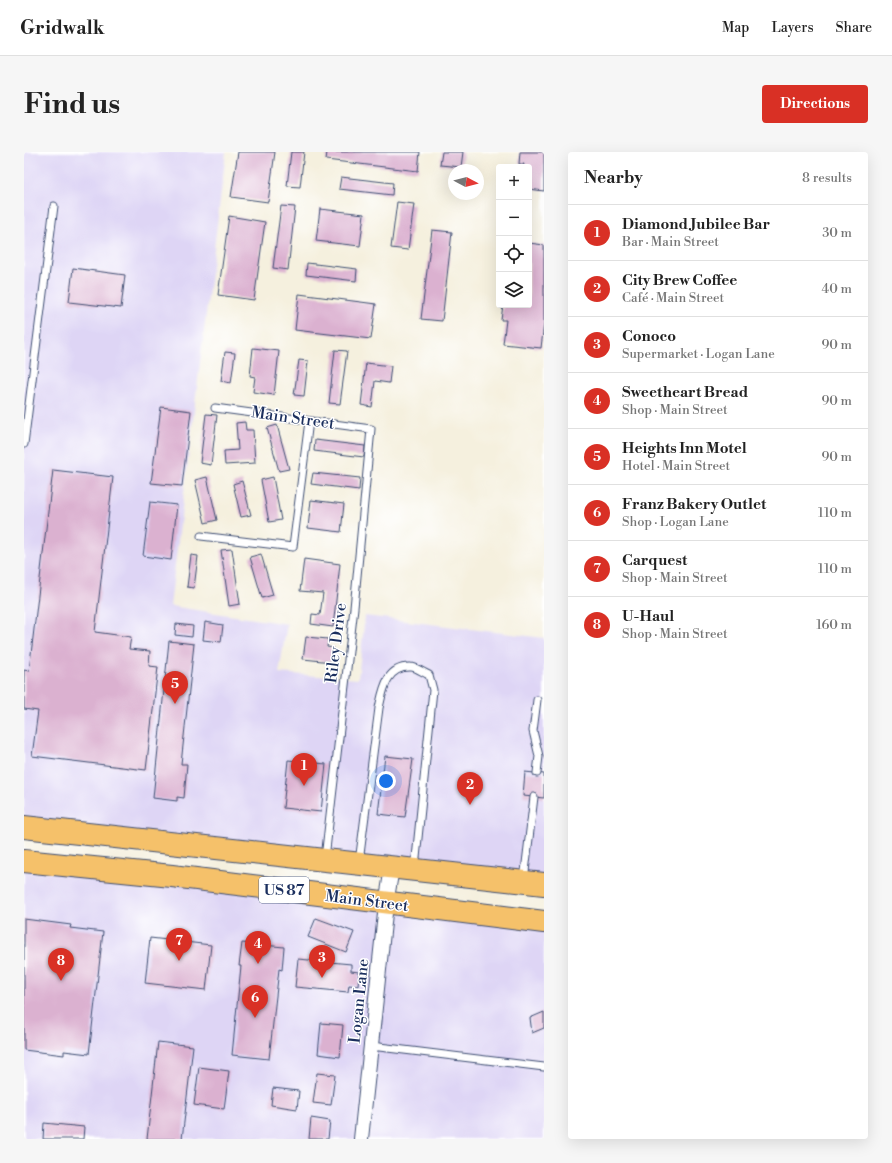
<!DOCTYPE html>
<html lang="en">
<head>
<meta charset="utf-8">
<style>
	:root { --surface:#fff; --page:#f6f6f6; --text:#222; --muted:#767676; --line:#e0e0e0; --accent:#d93025 }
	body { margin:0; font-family:"Libre Bodoni",serif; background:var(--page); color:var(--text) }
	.controls { position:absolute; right:12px; top:12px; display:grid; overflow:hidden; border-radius:4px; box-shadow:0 4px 16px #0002 }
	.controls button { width:36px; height:36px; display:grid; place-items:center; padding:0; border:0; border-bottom:1px solid var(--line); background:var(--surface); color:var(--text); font:20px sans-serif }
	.compass { position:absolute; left:424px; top:12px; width:36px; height:36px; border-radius:50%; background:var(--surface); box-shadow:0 4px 16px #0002; rotate:97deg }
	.you { position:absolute; left:362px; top:629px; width:14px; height:14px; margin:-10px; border:3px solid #fff; border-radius:50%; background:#1a73e8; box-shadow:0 0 0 6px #1a73e833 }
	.badge { display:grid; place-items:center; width:26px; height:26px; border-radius:50%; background:var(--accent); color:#fff; font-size:13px; font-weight:700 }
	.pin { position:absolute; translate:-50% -33px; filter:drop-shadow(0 1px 2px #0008) }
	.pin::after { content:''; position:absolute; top:21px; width:14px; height:12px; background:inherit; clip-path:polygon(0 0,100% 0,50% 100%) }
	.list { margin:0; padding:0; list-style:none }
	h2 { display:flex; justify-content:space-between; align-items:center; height:52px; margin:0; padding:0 16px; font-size:17px }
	h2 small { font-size:13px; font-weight:400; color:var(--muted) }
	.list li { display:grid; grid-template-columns:26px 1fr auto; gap:12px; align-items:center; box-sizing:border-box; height:56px; padding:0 16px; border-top:1px solid var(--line) }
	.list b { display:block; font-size:15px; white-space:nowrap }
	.list p { margin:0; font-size:13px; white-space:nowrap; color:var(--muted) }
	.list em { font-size:13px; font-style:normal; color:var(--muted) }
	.icon { flex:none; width:22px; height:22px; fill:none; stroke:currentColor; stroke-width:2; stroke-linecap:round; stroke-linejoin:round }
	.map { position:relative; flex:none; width:520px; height:987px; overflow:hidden; border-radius:4px }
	header { display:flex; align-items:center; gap:24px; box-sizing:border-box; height:56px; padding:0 20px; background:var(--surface); border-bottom:1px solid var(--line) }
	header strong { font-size:19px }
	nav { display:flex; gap:22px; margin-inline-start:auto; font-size:14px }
	.intro { display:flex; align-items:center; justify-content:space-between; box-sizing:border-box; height:96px; padding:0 24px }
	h1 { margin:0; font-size:28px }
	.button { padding:10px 18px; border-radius:4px; background:var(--accent); color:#fff; font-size:14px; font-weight:700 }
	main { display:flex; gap:24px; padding:0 24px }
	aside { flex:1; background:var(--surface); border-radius:4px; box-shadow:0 4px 16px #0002 }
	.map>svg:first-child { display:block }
	.built { fill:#ded5f5 }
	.building { fill:#dbb1d0 }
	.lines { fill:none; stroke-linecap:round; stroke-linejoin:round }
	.lane-casing { stroke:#3c4c71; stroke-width:9 }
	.street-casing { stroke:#3c4c71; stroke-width:16 }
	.primary-casing { stroke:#3c4c71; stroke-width:24 }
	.lane { stroke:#fff; stroke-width:7 }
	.street { stroke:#fff; stroke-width:14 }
	.primary { stroke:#f5c16b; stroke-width:22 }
	.labels { text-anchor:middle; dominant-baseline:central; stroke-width:3; stroke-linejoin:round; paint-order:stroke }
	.shield { fill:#fff; stroke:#5f6d8e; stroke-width:1 }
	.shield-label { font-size:15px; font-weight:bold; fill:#1b2f5e }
	.street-label { font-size:16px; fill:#1b2f5e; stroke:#fff }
</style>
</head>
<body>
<header>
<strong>Gridwalk</strong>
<nav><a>Map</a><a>Layers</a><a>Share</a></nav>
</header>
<div class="intro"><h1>Find us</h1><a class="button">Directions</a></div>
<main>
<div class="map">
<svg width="520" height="987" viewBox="0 0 520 987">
	<rect width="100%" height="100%" fill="#fff"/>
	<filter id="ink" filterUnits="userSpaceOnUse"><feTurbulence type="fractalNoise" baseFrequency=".025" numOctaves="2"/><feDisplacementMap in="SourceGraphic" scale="8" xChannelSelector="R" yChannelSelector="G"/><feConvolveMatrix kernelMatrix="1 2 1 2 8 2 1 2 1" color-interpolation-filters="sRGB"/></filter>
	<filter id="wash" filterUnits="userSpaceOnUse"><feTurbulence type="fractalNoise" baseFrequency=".012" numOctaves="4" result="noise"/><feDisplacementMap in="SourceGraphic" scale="16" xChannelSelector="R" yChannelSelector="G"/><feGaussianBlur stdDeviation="0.9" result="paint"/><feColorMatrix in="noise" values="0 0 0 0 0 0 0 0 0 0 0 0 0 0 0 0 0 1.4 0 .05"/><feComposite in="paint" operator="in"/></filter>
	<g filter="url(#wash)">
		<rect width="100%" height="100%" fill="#f5f0de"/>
		<g class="built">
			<polygon points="0,0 202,0 146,454 263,472 255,521 334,527 341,464 520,486 520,731 0,675"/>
			<polygon points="0,709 520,770 520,987 0,987"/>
		</g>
		<g id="blocks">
			<g class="building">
				<polygon points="214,0 251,0 244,50 207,45"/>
				<polygon points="267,0 280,0 276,35 263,34"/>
				<polygon points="303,0 396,0 394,19 302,8"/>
				<polygon points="418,0 439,0 437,15 416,13"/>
				<polygon points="496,0 520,0 520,39 505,37 505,15 499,15 500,12 495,12"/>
				<polygon points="317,25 369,31 368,43 315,37"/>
				<polygon points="373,50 390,52 384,98 367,96"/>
				<polygon points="257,54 271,55 264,118 249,116"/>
				<polygon points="296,57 340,62 336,94 292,89"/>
				<polygon points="205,64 241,70 230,148 194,143"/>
				<polygon points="408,78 428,80 418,169 397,167"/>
				<polygon points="505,91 520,93 520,171 517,196 479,192 482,168 477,168 479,153 505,153"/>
				<polygon points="283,111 333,117 332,129 282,123"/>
				<polygon points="49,116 101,123 97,156 45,150"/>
				<polygon points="275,142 352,152 347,187 271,178"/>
				<polygon points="229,196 255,199 250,243 229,240 231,225 226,224"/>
				<polygon points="311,198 323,199 316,252 305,251"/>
				<polygon points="201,200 211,201 207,231 197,229"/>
				<polygon points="275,208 284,209 280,244 270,243"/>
				<polygon points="342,211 367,214 365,231 351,229 348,255 337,253"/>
				<polygon points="137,255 167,259 158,334 127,331"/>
				<polygon points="182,262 193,263 187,313 176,311"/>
				<polygon points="221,270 222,278 229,278 231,311 201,313 200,299 214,298 212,271"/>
				<polygon points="253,273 265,317 255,319 243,276"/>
				<polygon points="291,288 341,294 340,305 290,299"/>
				<polygon points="29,318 89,325 71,480 107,485 105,497 126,499 125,514 134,515 122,618 8,604 14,559 0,557 0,518 5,519"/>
				<polygon points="289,321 336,326 335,338 287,332"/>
				<polygon points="183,325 193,368 181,371 171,328"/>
				<polygon points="249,325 257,368 245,370 237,328"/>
				<polygon points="218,329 227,363 217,365 209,332"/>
				<polygon points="287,348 320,352 317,380 284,376"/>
				<polygon points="126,350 153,353 147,408 119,404"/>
				<polygon points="208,397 216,452 205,454 197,398"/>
				<polygon points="237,402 249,443 238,446 226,405"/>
				<polygon points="167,403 174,404 170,436 163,435"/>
				<polygon points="280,407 316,412 309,475 287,472 288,462 296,463 299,441 276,439"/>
				<polygon points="181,470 199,473 197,490 179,488"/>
				<polygon points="152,472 169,474 168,485 151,483"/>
				<polygon points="282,485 304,487 303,495 310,496 308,510 279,507"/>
				<polygon points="145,489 170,492 157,612 163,612 160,646 153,645 153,649 129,646"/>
				<polygon points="361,604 389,607 381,665 354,662"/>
				<polygon points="264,608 302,612 297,660 259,656"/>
				<polygon points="501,620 520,622 520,646 499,644"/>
				<polygon points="292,766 330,780 322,800 284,785"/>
				<polygon points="0,767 47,773 46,776 79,780 65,902 40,899 40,903 0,898"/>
				<polygon points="126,786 187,793 182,838 121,831"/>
				<polygon points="218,791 260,795 258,818 255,817 245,907 208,903 217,814 215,814"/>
				<polygon points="274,807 327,812 327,819 335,820 334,834 325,833 324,840 271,835"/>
				<polygon points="520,860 520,876 508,881 506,866"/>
				<polygon points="297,871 319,873 316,905 294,902"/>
				<polygon points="134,890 169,894 158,987 123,987"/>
				<polygon points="175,915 205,919 200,957 170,953"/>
				<polygon points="293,921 311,923 307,953 289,951"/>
				<polygon points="249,936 275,939 273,957 247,953"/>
				<polygon points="287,966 306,969 304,987 285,987"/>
				<polygon points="20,971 60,975 59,987 19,987"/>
			</g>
		</g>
	</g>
	<g filter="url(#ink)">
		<use href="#blocks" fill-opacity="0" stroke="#3c4c71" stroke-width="1"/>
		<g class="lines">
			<g class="lane-casing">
				<g id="lane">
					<polyline points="191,256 347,277 330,456 301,706"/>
					<polyline points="0,292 30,54"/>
					<polyline points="177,384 269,395 285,269"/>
					<polyline points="513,621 515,604 509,579 513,548"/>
					<path d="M335,710l20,-154c4,-18 7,-42 32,-41 5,0 13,6 18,8l4,15 -18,178"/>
					<polyline points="500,728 510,645"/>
					<polyline points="347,894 520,915"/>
				</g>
			</g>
			<g class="street-casing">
				<polyline id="street" points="337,987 362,752 368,716"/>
			</g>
			<g class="primary-casing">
				<g id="primary">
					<polyline points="0,675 520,732"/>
					<polyline points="0,709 148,724 520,770"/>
				</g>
			</g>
			<use href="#lane" class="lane"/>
			<use href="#street" class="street"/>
			<use href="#primary" class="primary"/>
		</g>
	</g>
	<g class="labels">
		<rect class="shield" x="235" y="725" width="50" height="26" rx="3"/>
		<g class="shield-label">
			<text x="260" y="738">US 87</text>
		</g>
		<g class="street-label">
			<text transform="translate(269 266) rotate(8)">Main Street</text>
			<text transform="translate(312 491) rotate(-83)">Riley Drive</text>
			<text transform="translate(343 749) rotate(7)">Main Street</text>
			<text transform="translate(335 849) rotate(-84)">Logan Lane</text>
		</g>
	</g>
</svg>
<div class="controls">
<button>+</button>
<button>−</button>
<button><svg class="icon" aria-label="locate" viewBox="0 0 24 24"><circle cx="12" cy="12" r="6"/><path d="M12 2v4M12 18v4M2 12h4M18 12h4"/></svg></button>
<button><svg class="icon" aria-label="layers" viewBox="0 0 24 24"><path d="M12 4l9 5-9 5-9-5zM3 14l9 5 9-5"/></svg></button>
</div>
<svg class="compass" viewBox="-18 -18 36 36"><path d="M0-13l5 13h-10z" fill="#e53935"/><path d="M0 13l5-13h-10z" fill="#767676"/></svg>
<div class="you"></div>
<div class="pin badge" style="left:280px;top:634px">1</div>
<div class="pin badge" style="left:446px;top:653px">2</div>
<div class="pin badge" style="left:298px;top:826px">3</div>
<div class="pin badge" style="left:234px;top:812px">4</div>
<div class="pin badge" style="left:151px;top:552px">5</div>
<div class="pin badge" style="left:231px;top:866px">6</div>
<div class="pin badge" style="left:155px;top:809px">7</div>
<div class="pin badge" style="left:37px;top:829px">8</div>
</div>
<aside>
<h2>Nearby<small>8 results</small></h2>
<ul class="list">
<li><span class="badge">1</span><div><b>Diamond Jubilee Bar</b><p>Bar · Main Street</p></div><em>30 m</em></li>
<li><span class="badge">2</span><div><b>City Brew Coffee</b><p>Café · Main Street</p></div><em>40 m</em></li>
<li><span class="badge">3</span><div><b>Conoco</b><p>Supermarket · Logan Lane</p></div><em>90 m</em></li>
<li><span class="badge">4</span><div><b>Sweetheart Bread</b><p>Shop · Main Street</p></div><em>90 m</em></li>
<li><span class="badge">5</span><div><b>Heights Inn Motel</b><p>Hotel · Main Street</p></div><em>90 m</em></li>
<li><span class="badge">6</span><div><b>Franz Bakery Outlet</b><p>Shop · Logan Lane</p></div><em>110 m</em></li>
<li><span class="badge">7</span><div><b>Carquest</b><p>Shop · Main Street</p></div><em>110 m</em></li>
<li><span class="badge">8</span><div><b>U-Haul</b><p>Shop · Main Street</p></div><em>160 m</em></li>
</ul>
</aside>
</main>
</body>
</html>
